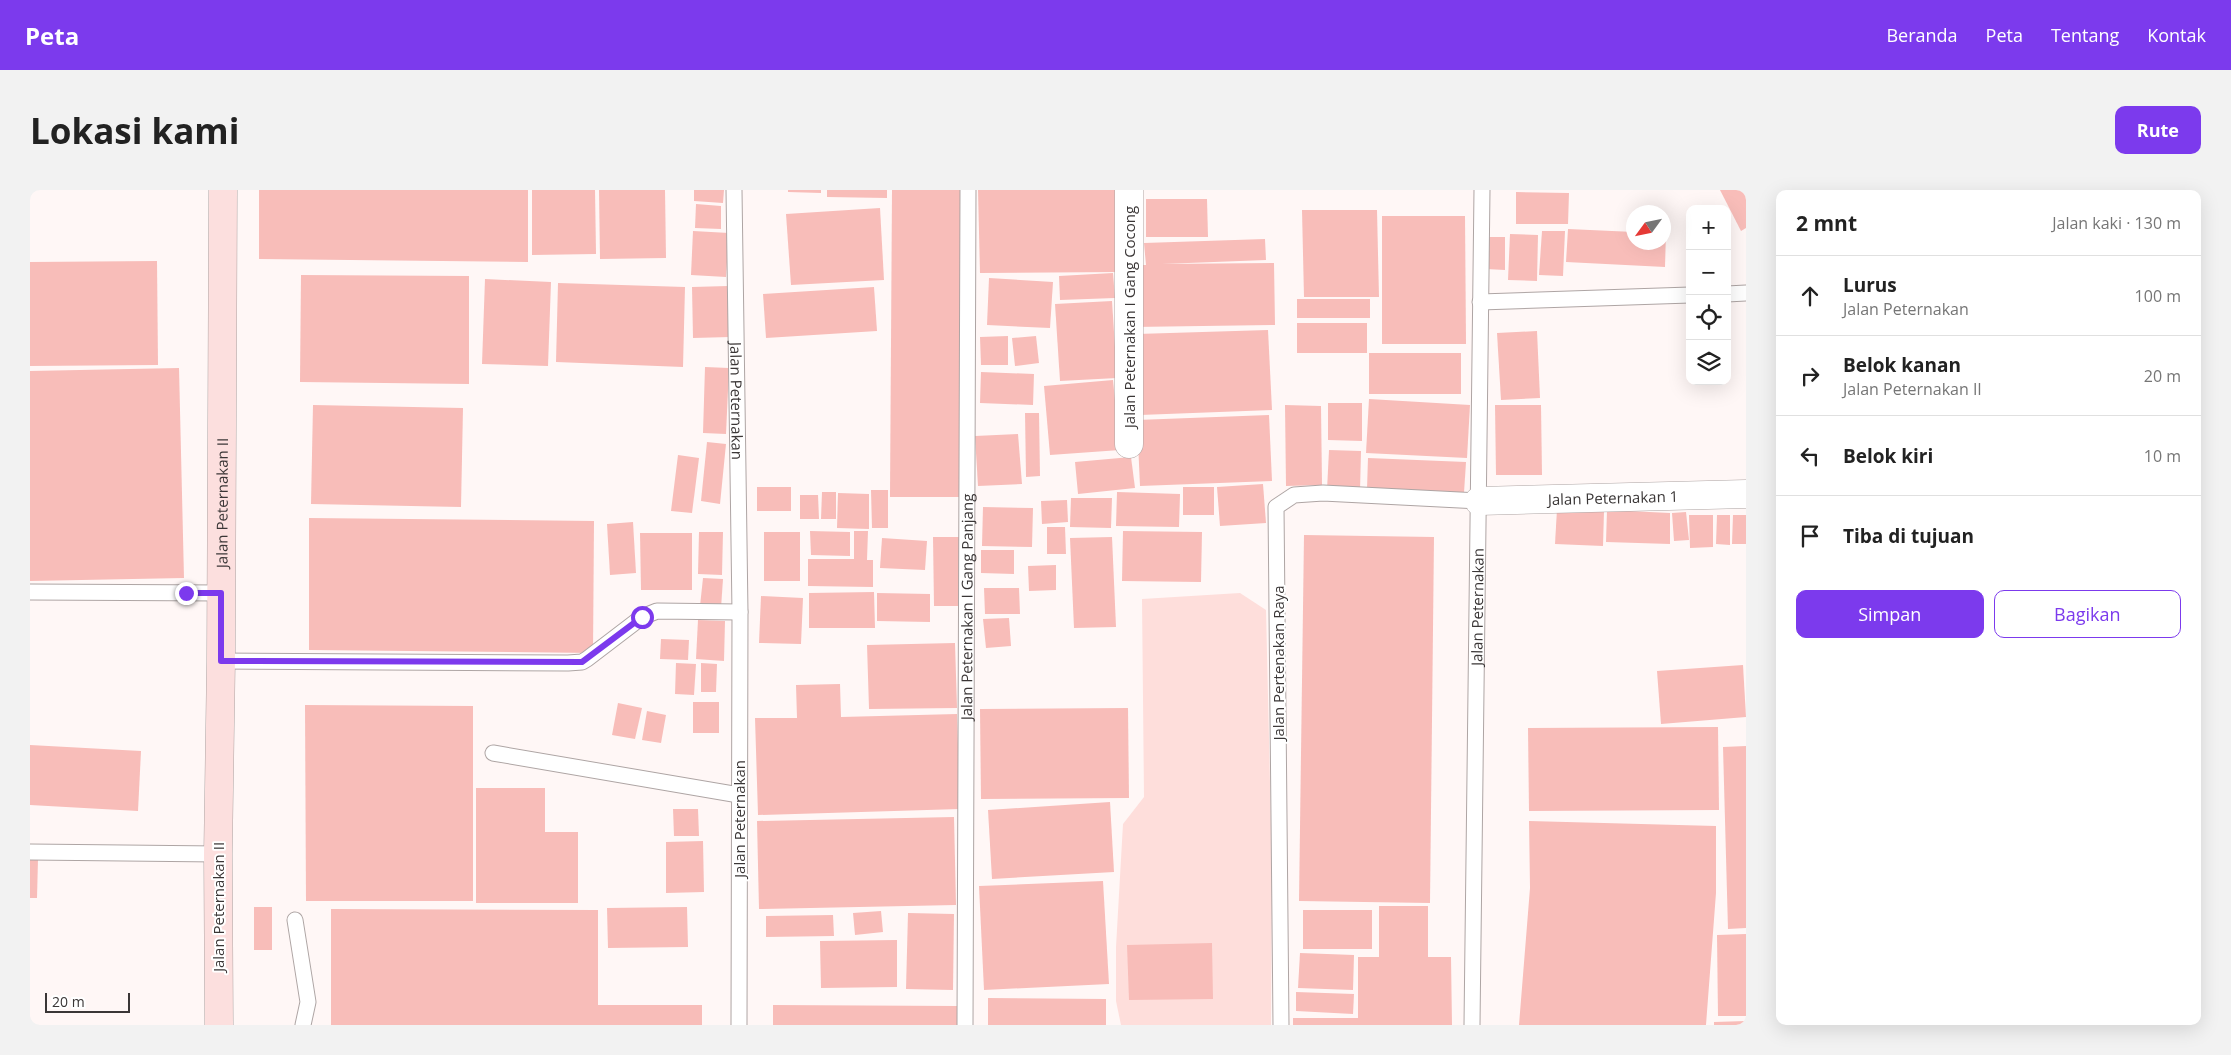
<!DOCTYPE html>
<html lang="id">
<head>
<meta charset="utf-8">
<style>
	:root { --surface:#fff; --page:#f2f2f2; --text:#222; --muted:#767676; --line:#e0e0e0; --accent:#7c3aed }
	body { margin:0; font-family:"Open Sans",sans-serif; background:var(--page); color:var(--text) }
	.controls { position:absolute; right:15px; top:15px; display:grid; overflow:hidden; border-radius:10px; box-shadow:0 5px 20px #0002 }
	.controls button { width:45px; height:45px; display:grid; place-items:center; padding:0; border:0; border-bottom:1px solid var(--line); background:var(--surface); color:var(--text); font:25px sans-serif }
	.compass { position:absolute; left:1596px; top:15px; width:45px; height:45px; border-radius:50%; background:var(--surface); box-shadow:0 5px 20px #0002; rotate:237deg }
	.scale { position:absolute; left:15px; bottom:12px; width:85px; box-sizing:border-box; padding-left:5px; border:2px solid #3a3636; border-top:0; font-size:14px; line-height:18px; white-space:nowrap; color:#3a3636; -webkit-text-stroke:4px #fff; paint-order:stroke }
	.stop { position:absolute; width:15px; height:15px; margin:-11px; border:4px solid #7c3aed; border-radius:50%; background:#fff }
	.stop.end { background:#7c3aed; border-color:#fff; box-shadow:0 1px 5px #0008 }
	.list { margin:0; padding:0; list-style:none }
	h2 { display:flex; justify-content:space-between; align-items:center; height:65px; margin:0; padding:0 20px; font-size:21px }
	h2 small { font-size:16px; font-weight:400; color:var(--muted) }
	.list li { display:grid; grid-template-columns:32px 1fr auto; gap:15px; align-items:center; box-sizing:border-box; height:80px; padding:0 20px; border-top:1px solid var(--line) }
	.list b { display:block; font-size:19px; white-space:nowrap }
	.list p { margin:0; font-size:16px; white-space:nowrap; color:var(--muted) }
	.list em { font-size:16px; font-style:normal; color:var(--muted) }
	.actions { display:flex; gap:10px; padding:15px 20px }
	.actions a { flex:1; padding:11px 0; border:1px solid var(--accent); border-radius:10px; text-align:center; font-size:18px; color:var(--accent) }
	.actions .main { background:var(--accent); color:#fff }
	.icon { flex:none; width:28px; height:28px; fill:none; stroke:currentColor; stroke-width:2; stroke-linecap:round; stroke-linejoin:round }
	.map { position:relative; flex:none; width:1716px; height:835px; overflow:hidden; border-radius:10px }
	header { display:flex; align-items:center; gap:30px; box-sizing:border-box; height:70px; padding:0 25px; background:var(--accent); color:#fff }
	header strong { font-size:24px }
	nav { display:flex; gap:28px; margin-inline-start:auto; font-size:18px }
	.intro { display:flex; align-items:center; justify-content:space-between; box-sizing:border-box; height:120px; padding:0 30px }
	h1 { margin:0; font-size:35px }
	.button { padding:12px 22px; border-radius:10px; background:var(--accent); color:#fff; font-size:18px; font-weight:700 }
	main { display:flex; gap:30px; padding:0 30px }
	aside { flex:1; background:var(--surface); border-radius:10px; box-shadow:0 5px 20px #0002 }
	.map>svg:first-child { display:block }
	.green { fill:#fededb }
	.building { fill:#f8bdb9 }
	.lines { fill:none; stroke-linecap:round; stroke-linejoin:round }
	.lane-casing { stroke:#aea5a4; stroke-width:17 }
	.street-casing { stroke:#aea5a4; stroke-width:29 }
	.secondary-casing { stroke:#aea5a4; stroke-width:29 }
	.lane { stroke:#fff; stroke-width:15 }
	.street { stroke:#fff; stroke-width:28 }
	.secondary { stroke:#fcdfde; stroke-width:28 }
	.route { stroke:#7c3aed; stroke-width:6 }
	.labels { text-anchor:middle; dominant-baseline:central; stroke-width:4; stroke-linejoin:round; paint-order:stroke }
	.street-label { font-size:15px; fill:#3a3636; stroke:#fff }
</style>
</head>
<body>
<header>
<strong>Peta</strong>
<nav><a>Beranda</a><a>Peta</a><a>Tentang</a><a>Kontak</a></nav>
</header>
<div class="intro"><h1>Lokasi kami</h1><a class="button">Rute</a></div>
<main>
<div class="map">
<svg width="1716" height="835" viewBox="0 0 1716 835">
	<rect width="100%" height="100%" fill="#fff7f6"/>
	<polygon class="green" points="1210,403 1236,420 1242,679 1241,835 1091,835 1086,811 1086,757 1093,634 1114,607 1112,409"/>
	<g class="building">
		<polygon points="229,0 498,0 498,72 229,69"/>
		<polygon points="502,0 565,0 566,64 502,65"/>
		<polygon points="569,0 635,0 636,68 570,69"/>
		<polygon points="664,0 694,0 693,13 664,11"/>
		<polygon points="758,0 791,0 791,3 758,2"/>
		<polygon points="797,0 857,0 857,8 797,7"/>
		<polygon points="862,0 933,0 931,307 860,307"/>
		<polygon points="948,0 1088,0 1089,82 950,83"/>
		<polygon points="1690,0 1716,0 1716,38 1711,41"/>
		<polygon points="1486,2 1539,3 1538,34 1486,34"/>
		<polygon points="1116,9 1177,9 1178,47 1116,47"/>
		<polygon points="666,14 691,16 691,39 665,38"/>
		<polygon points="850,18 854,90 761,95 756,24"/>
		<polygon points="1272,20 1347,20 1349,107 1274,107"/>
		<polygon points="1352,26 1435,26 1436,154 1352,154"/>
		<polygon points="1538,39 1604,42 1604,52 1634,52 1634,43 1636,43 1635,77 1536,72"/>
		<polygon points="663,41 699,43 696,87 661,85"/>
		<polygon points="1512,41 1535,41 1533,86 1509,85"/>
		<polygon points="1480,44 1508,45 1507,91 1478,90"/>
		<polygon points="1456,47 1475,47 1475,80 1456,79"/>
		<polygon points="1235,49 1236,70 1132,74 1244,73 1245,135 1103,137 1102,75 1116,75 1114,53"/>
		<polygon points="127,71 128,175 0,176 0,72"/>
		<polygon points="1083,83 1085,108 1030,110 1029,86"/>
		<polygon points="271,85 439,86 439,194 270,192"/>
		<polygon points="959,88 1023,92 1020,138 957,135"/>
		<polygon points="455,89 521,92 518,176 452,174"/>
		<polygon points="528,93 655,97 653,177 526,172"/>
		<polygon points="698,96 700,147 663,148 662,97"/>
		<polygon points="844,97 847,141 736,148 733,104"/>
		<rect x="1267" y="109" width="73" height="19"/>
		<polygon points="1082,111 1087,188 1030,191 1025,114"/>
		<rect x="1267" y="133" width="70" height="30"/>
		<polygon points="1238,140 1242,220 1110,225 1107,144"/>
		<polygon points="1507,141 1510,208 1471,210 1467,143"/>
		<polygon points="978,146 978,175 951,175 950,147"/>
		<polygon points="1006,146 1009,173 985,176 982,148"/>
		<rect x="1339" y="163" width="92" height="41"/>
		<polygon points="675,177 699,178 696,244 673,243"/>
		<polygon points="149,178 154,388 0,391 0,181"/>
		<polygon points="951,182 1004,184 1003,215 950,213"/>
		<polygon points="1083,190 1090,260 1020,265 1014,196"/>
		<polygon points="1339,209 1440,215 1437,268 1336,263"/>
		<polygon points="1298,213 1332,213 1332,251 1298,250"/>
		<polygon points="283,215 433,218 431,317 281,314"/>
		<polygon points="1255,215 1291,216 1292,295 1256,296"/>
		<polygon points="1465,215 1511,215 1512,285 1466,285"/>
		<polygon points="995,223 1009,223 1010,286 996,287"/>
		<polygon points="1239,225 1242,291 1110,296 1107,230"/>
		<polygon points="988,244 992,294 948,296 945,246"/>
		<polygon points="677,252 696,254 690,314 671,311"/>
		<polygon points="1299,260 1331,261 1330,301 1297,300"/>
		<polygon points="648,265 669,268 662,323 641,321"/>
		<polygon points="1101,267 1105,298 1048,304 1045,272"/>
		<polygon points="1338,268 1436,272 1434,303 1337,299"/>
		<polygon points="1233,294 1236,333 1190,336 1187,297"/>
		<rect x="727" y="297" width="34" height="24"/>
		<rect x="1153" y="297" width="31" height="28"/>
		<polygon points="841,300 858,300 858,338 842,338"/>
		<polygon points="792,302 806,302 806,329 791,329"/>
		<polygon points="1087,302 1150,304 1149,337 1086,336"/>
		<polygon points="808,303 839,304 839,339 807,338"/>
		<polygon points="770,305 788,305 789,329 770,329"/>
		<polygon points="1041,308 1082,308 1081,338 1040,337"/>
		<polygon points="1037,310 1038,332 1012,334 1011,311"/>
		<polygon points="953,317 1003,318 1002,357 952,356"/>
		<polygon points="1527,319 1574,321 1573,356 1525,354"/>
		<polygon points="1577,320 1640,323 1640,354 1576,352"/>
		<polygon points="1656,322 1659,350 1644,351 1642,323"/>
		<polygon points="1659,325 1683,325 1683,357 1660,358"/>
		<polygon points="1687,325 1700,325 1700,355 1686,354"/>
		<polygon points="1703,325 1716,325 1716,354 1702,354"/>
		<polygon points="279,328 564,331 563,463 279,460"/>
		<polygon points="603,332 606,383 580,385 577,334"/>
		<polygon points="1017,337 1035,337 1036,364 1017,364"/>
		<polygon points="780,341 820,342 820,366 781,365"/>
		<polygon points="824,341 838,341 837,370 843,370 843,397 778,396 778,369 824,369"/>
		<polygon points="1093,341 1172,342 1171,392 1092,391"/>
		<polygon points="669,342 693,342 692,385 668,384"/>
		<rect x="734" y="342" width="36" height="49"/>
		<polygon points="610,343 662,343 662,400 611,400"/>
		<polygon points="1274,345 1404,347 1400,713 1269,711"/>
		<polygon points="903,347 929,347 930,416 904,416"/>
		<polygon points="1082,347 1086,437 1044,438 1040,348"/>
		<polygon points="852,348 897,351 895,380 850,378"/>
		<polygon points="951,360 984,360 984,384 951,383"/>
		<polygon points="1026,375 1026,400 999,401 998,376"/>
		<polygon points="673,388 693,389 691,418 670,416"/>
		<polygon points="954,398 989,398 990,424 955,424"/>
		<polygon points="844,402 845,438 779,438 779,403"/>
		<polygon points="847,403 900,404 900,432 847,431"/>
		<polygon points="731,406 773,408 771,454 729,453"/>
		<polygon points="979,428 981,456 956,458 953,429"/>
		<polygon points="668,430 695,431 694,471 666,469"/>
		<polygon points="631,449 659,450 658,470 630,469"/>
		<polygon points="925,453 927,518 839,519 837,455"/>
		<polygon points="646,473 666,474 664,505 645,504"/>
		<polygon points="671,473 687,474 686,502 671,502"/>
		<polygon points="1713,475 1716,527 1631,534 1627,481"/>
		<polygon points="810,494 811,527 927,524 930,619 728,625 725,528 767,528 766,495"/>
		<rect x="663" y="512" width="26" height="31"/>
		<polygon points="588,513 612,518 605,549 582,545"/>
		<polygon points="275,515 443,516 443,711 276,711"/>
		<polygon points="1098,518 1099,608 951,609 950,519"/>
		<polygon points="617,521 636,525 631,553 612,550"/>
		<polygon points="1688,537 1689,620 1499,621 1498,538"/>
		<polygon points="0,555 111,561 108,621 0,615"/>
		<polygon points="1716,556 1716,738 1698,739 1693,557"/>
		<polygon points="446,598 515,598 515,642 548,642 548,713 446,713"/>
		<polygon points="1080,612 1084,682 962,689 958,620"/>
		<polygon points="643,619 668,619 669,646 644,646"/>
		<polygon points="924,627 926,715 729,719 727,631"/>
		<polygon points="1499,631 1686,636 1686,703 1676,835 1489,835 1500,698"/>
		<polygon points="673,651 674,702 636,703 636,652"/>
		<polygon points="0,669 8,669 7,708 0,708"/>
		<polygon points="1073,691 1079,794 954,800 949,696"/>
		<polygon points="1349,716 1398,716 1398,767 1421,767 1422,835 1263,835 1263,828 1328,828 1328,767 1349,767"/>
		<rect x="224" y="717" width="18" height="43"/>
		<polygon points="657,717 658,757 578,758 577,718"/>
		<polygon points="301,719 568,720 568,815 672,815 672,835 301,835"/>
		<rect x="1273" y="720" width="69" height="39"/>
		<polygon points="851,721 853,742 825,745 823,723"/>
		<polygon points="878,723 924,724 923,800 876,799"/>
		<polygon points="803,725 804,746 736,747 736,726"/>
		<polygon points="1716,744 1716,826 1688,826 1687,745"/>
		<polygon points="867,750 867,797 791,798 790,751"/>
		<polygon points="1182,753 1183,809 1099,810 1097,755"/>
		<polygon points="1270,763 1324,765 1323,800 1268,798"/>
		<polygon points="1266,802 1324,804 1323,824 1266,821"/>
		<polygon points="958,808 1076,809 1076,835 958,835"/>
		<polygon points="743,815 927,816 927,835 743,835"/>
		<polygon points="1716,831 1716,835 1684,835 1684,832"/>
	</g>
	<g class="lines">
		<g class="lane-casing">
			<g id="lane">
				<path id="s1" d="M704,0l6,422 -1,413"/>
				<polyline points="1697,104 1716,103"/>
				<polyline points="1450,112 1660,105"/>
				<polyline points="0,402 191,403"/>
				<polyline points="191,471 538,473 552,472 557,469 612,427 627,421 710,422"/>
				<polyline points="463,563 709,605"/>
				<polyline points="0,662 188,664"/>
				<polyline points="265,730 278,812 273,835"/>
				<path id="s2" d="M935,835l3,-835"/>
				<polyline points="1251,835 1246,317 1264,305 1293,303 1449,311"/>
				<path id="s3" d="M1442,835l10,-835"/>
			</g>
		</g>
		<g class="street-casing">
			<g id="street">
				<polyline points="1099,0 1099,254"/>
				<path id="s4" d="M1449,311l267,-7"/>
			</g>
		</g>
		<g class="secondary-casing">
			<g id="secondary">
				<path id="s5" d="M189,835l-1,-171 3,-193 2,-471"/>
			</g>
		</g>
		<use href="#lane" class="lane"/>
		<use href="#street" class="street"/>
		<use href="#secondary" class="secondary"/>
	</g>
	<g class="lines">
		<polyline class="route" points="156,403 191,403 191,471 552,472 612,427"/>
	</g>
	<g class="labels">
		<g class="street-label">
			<text transform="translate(1099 127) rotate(-90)">Jalan Peternakan I Gang Cocong</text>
			<text stroke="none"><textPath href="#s1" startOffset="211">Jalan Peternakan</textPath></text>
			<text stroke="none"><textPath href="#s4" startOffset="134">Jalan Peternakan 1</textPath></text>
			<text stroke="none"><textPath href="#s5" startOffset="522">Jalan Peternakan II</textPath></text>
			<text stroke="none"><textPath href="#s2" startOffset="418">Jalan Peternakan I Gang Panjang</textPath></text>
			<text stroke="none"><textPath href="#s3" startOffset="418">Jalan Peternakan</textPath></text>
			<text transform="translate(1248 473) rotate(-90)">Jalan Pertenakan Raya</text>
			<text transform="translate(709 629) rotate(-90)">Jalan Peternakan</text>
			<text transform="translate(188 717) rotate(-90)">Jalan Peternakan II</text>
		</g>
	</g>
</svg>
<div class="controls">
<button>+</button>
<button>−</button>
<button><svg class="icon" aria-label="locate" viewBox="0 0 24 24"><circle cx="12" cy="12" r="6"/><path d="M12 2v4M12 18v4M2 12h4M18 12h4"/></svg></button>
<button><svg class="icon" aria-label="layers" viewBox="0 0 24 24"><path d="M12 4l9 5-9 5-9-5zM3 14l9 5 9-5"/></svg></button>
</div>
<svg class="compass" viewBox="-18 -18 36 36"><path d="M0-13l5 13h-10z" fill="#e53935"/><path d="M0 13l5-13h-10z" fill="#767676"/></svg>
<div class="scale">20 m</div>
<div class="stop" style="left:612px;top:427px"></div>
<div class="stop end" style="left:156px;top:403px"></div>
</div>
<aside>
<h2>2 mnt<small>Jalan kaki · 130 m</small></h2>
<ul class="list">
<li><svg class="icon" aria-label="ahead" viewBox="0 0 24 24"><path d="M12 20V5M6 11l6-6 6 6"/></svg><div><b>Lurus</b><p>Jalan Peternakan</p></div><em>100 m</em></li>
<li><svg class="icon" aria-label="right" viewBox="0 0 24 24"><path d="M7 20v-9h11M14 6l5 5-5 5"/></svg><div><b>Belok kanan</b><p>Jalan Peternakan II</p></div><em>20 m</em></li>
<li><svg class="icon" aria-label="left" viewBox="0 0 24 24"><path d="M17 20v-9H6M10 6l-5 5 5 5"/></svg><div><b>Belok kiri</b></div><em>10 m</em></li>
<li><svg class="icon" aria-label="arrive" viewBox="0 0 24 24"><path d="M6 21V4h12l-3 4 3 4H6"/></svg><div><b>Tiba di tujuan</b></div></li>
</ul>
<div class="actions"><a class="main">Simpan</a><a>Bagikan</a></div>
</aside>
</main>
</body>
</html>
